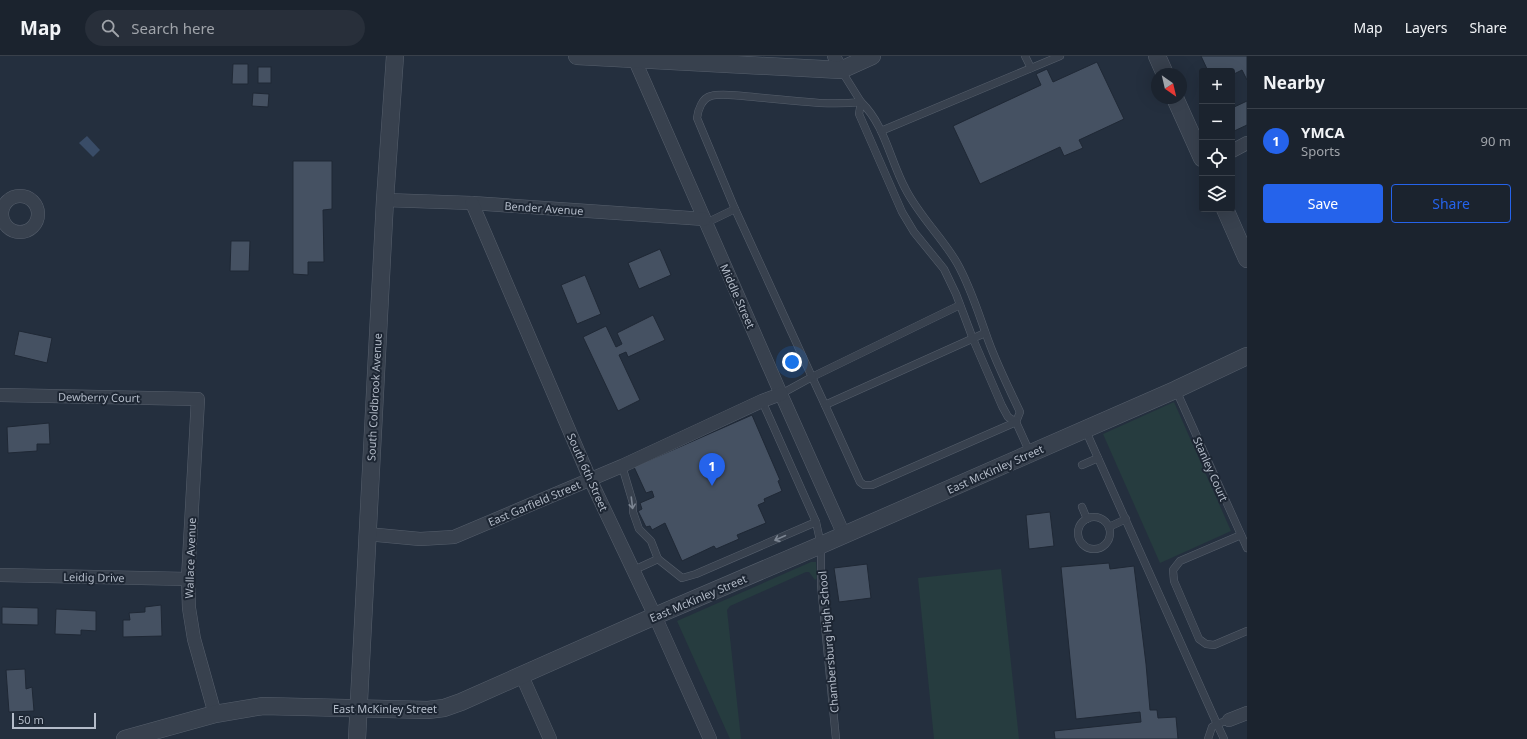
<!DOCTYPE html>
<html lang="en">
<head>
<meta charset="utf-8">
<style>
	:root { --surface:#1b232e; --page:#282f3a; --text:#f1f3f6; --muted:#a0a4aa; --line:#39404a; --accent:#2563eb }
	body { margin:0; font-family:"Noto Sans",sans-serif; background:var(--page); color:var(--text) }
	.controls { position:absolute; right:12px; top:12px; display:grid; overflow:hidden; border-radius:4px; box-shadow:0 4px 16px #0002 }
	.controls button { width:36px; height:36px; display:grid; place-items:center; padding:0; border:0; border-bottom:1px solid var(--line); background:var(--surface); color:var(--text); font:20px sans-serif }
	.compass { position:absolute; left:1151px; top:12px; width:36px; height:36px; border-radius:50%; background:var(--surface); box-shadow:0 4px 16px #0002; rotate:146deg }
	.scale { position:absolute; left:12px; bottom:10px; width:84px; box-sizing:border-box; padding-left:4px; border:2px solid #b4bcc9; border-top:0; font-size:11px; line-height:14px; white-space:nowrap; color:#b4bcc9; -webkit-text-stroke:3px #1d2633; paint-order:stroke }
	.you { position:absolute; left:792px; top:306px; width:14px; height:14px; margin:-10px; border:3px solid #fff; border-radius:50%; background:#1a73e8; box-shadow:0 0 0 6px #1a73e833 }
	.badge { display:grid; place-items:center; width:26px; height:26px; border-radius:50%; background:var(--accent); color:#fff; font-size:13px; font-weight:700 }
	.pin { position:absolute; translate:-50% -33px; filter:drop-shadow(0 1px 2px #0008) }
	.pin::after { content:''; position:absolute; top:21px; width:14px; height:12px; background:inherit; clip-path:polygon(0 0,100% 0,50% 100%) }
	.list { margin:0; padding:0; list-style:none }
	h2 { display:flex; justify-content:space-between; align-items:center; height:52px; margin:0; padding:0 16px; font-size:17px }
	h2 small { font-size:13px; font-weight:400; color:var(--muted) }
	.list li { display:grid; grid-template-columns:26px 1fr auto; gap:12px; align-items:center; box-sizing:border-box; height:64px; padding:0 16px; border-top:1px solid var(--line) }
	.list b { display:block; font-size:15px; white-space:nowrap }
	.list p { margin:0; font-size:13px; white-space:nowrap; color:var(--muted) }
	.list em { font-size:13px; font-style:normal; color:var(--muted) }
	.actions { display:flex; gap:8px; padding:12px 16px }
	.actions a { flex:1; padding:9px 0; border:1px solid var(--accent); border-radius:4px; text-align:center; font-size:14px; color:var(--accent) }
	.actions .main { background:var(--accent); color:#fff }
	.icon { flex:none; width:22px; height:22px; fill:none; stroke:currentColor; stroke-width:2; stroke-linecap:round; stroke-linejoin:round }
	.map { position:relative; flex:none; width:1247px; height:683px; overflow:hidden }
	header { display:flex; align-items:center; gap:24px; box-sizing:border-box; height:56px; padding:0 20px; background:var(--surface); border-bottom:1px solid var(--line) }
	header strong { font-size:19px }
	nav { display:flex; gap:22px; margin-inline-start:auto; font-size:14px }
	.search { width:280px; height:36px; background:var(--page); display:flex; align-items:center; gap:10px; box-sizing:border-box; padding:0 14px; border-radius:22px; color:var(--muted); font-size:15px }
	main { display:flex }
	aside { flex:1; background:var(--surface) }
	.map>svg:first-child { display:block }
	.green { fill:#263c3f }
	.water { fill:#394c67 }
	.building { fill:#455162; stroke:#1f2835 }
	.lines { fill:none; stroke-linecap:round; stroke-linejoin:round }
	.service-casing { stroke:#565f6c; stroke-width:8 }
	.minor-casing { stroke:#565f6c; stroke-width:14 }
	.tertiary-casing { stroke:#565f6c; stroke-width:18 }
	.service { stroke:#38414e; stroke-width:7 }
	.minor { stroke:#38414e; stroke-width:13 }
	.tertiary { stroke:#38414e; stroke-width:17 }
	.oneway { stroke:#7c8592 }
	.labels { text-anchor:middle; dominant-baseline:central; stroke-width:4; stroke-linejoin:round; paint-order:stroke }
	.street-label { font-size:11px; fill:#b4bcc9; stroke:#1d2633 }
</style>
</head>
<body>
<header>
<strong>Map</strong>
<div class="search"><svg class="icon" aria-label="search" viewBox="0 0 24 24"><circle cx="10" cy="10" r="6"/><path d="M15 15l6 6"/></svg>Search here</div>
<nav><a>Map</a><a>Layers</a><a>Share</a></nav>
</header>
<main>
<div class="map">
<svg width="1247" height="683" viewBox="0 0 1247 683">
	<rect width="100%" height="100%" fill="#242f3e"/>
	<g class="green">
		<polygon points="1174,346 1231,475 1160,507 1103,378"/>
		<polygon points="811,506 816,506 817,522 815,524 809,516 806,516 730,550 727,554 741,683 730,683 677,565"/>
		<polygon points="1001,513 1019,683 934,683 918,522"/>
	</g>
	<polygon class="water" points="87,80 100,94 93,101 79,87"/>
	<g class="building">
		<polygon points="1201,0 1247,0 1247,24 1242,14 1232,19 1232,15 1208,15"/>
		<polygon points="1097,6 1124,63 1079,84 1083,92 1064,100 1060,91 980,128 953,70 1041,29 1036,18 1047,13 1053,26"/>
		<polygon points="233,8 248,8 248,28 232,28"/>
		<rect x="258" y="11" width="13" height="16"/>
		<polygon points="253,37 269,38 268,51 252,50"/>
		<polygon points="1247,45 1247,69 1232,76 1232,52"/>
		<polygon points="293,105 332,105 332,153 323,154 324,206 308,206 308,219 293,218"/>
		<polygon points="231,185 250,185 249,215 230,215"/>
		<polygon points="660,193 671,219 639,233 628,207"/>
		<polygon points="585,219 601,258 577,268 561,229"/>
		<polygon points="653,259 665,284 628,301 626,296 619,299 640,344 618,355 583,281 606,270 616,291 622,288 617,277"/>
		<polygon points="19,275 52,282 47,307 14,299"/>
		<polygon points="752,359 780,424 778,425 782,435 764,443 765,446 758,449 766,467 737,479 739,483 716,493 714,490 682,505 665,467 652,474 650,470 646,471 638,455 642,453 640,447 654,441 652,435 646,437 634,411"/>
		<polygon points="49,367 50,388 37,388 37,395 8,397 7,371"/>
		<polygon points="1050,456 1054,490 1029,493 1026,459"/>
		<polygon points="1109,507 1110,513 1134,510 1146,608 1150,654 1157,654 1158,662 1176,661 1178,683 1055,683 1054,675 1141,666 1140,656 1076,663 1061,511"/>
		<polygon points="867,508 871,542 839,546 834,512"/>
		<polygon points="161,549 162,580 123,581 123,564 130,564 129,557 145,556 145,551"/>
		<polygon points="2,551 38,552 38,569 2,568"/>
		<polygon points="56,553 96,555 96,575 81,574 81,579 55,578"/>
		<polygon points="25,613 26,633 32,631 34,655 9,656 6,614"/>
	</g>
	<g class="lines">
		<g class="service-casing">
			<g id="service">
				<polyline points="1025,0 1031,12"/>
				<path d="M861,46c24,23 29,58 44,86 14,28 37,49 52,75 13,23 20,46 29,71 9,27 22,52 34,78l-4,10 -8,-5 -6,-11 -29,-67 -17,-45 -12,-25 -30,-37 -12,-20 -43,-98z"/>
				<polyline points="881,75 1060,0"/>
				<polyline points="706,167 735,153"/>
				<polyline points="960,249 812,321 825,349 985,277"/>
				<polyline points="1176,334 1247,492"/>
				<path d="M781,338l31,-17 -77,-168 -38,-91c1,-8 5,-20 14,-22 10,-3 32,0 43,1 35,3 72,9 107,5l-20,-32"/>
				<polyline points="762,345 816,466 821,489 821,529 836,683"/>
				<polyline points="825,349 860,426 864,429 872,429 1016,366 1030,397"/>
				<polyline points="1085,373 1217,668 1229,664"/>
				<polyline points="1082,409 1098,402"/>
				<polyline points="622,410 633,447 633,456 639,473 651,485 658,503"/>
				<polyline points="1082,451 1087,463"/>
				<circle cx="1094" cy="477" r="16"/>
				<polyline points="1109,471 1126,463"/>
				<polyline points="1241,479 1180,505 1173,514 1174,525 1199,583 1206,588 1214,589 1247,575"/>
				<polyline points="634,514 658,503 682,522 696,518 816,466"/>
				<polyline points="1208,683 1212,671 1217,668 1224,683"/>
			</g>
		</g>
		<g class="minor-casing">
			<g id="minor">
				<polyline points="633,0 781,338 844,479"/>
				<polyline points="834,0 841,14"/>
				<polyline points="1232,95 1247,87"/>
				<circle cx="20" cy="158" r="18"/>
				<polyline points="385,144 472,147 704,163"/>
				<polyline points="472,147 590,423 655,560 710,683"/>
				<polyline points="0,339 198,343 188,523 189,552 194,583 215,658"/>
				<polyline points="367,478 420,483 454,481 622,410 762,345 781,338"/>
				<polyline points="0,519 188,523"/>
				<polyline points="522,620 550,683"/>
				<polyline points="1229,664 1247,657"/>
			</g>
		</g>
		<g class="tertiary-casing">
			<g id="tertiary">
				<polyline points="577,0 841,14 872,0"/>
				<polyline points="1157,0 1165,18"/>
				<polyline points="1175,42 1202,102"/>
				<polyline points="1225,153 1247,203"/>
				<polyline points="125,683 215,658 263,650 428,654 444,652 461,646 655,560 821,489 1175,334 1247,300"/>
				<polyline points="357,683 385,144 395,0"/>
			</g>
		</g>
		<use href="#service" class="service"/>
		<use href="#minor" class="minor"/>
		<use href="#tertiary" class="tertiary"/>
	</g>
	<defs><path id="oneway-shaft" d="M-6 0H5M1.5-3L5.5 0L1.5 3" fill="none" stroke-width="1.6" stroke-linecap="round" stroke-linejoin="round"/></defs>
	<g class="oneway">
		<use href="#oneway-shaft" transform="translate(632 447) rotate(83)"/>
		<use href="#oneway-shaft" transform="translate(780 482) rotate(156)"/>
	</g>
	<g class="labels">
		<g class="street-label">
			<text transform="translate(544 152) rotate(4)">Bender Avenue</text>
			<text transform="translate(738 240) rotate(66)">Middle Street</text>
			<text transform="translate(99 341) rotate(1)">Dewberry Court</text>
			<text transform="translate(374 341) rotate(-87)">South Coldbrook Avenue</text>
			<text transform="translate(995 413) rotate(-24)">East McKinley Street</text>
			<text transform="translate(1211 413) rotate(66)">Stanley Court</text>
			<text transform="translate(588 416) rotate(66)">South 6th Street</text>
			<text transform="translate(534 447) rotate(-23)">East Garfield Street</text>
			<text transform="translate(190 502) rotate(-88)">Wallace Avenue</text>
			<text transform="translate(94 521) rotate(1)">Leidig Drive</text>
			<text transform="translate(698 542) rotate(-23)">East McKinley Street</text>
			<text transform="translate(828 586) rotate(-95)">Chambersburg High School</text>
			<text x="385" y="652">East McKinley Street</text>
		</g>
	</g>
</svg>
<div class="controls">
<button>+</button>
<button>−</button>
<button><svg class="icon" aria-label="locate" viewBox="0 0 24 24"><circle cx="12" cy="12" r="6"/><path d="M12 2v4M12 18v4M2 12h4M18 12h4"/></svg></button>
<button><svg class="icon" aria-label="layers" viewBox="0 0 24 24"><path d="M12 4l9 5-9 5-9-5zM3 14l9 5 9-5"/></svg></button>
</div>
<svg class="compass" viewBox="-18 -18 36 36"><path d="M0-13l5 13h-10z" fill="#e53935"/><path d="M0 13l5-13h-10z" fill="#a0a4aa"/></svg>
<div class="scale">50 m</div>
<div class="you"></div>
<div class="pin badge" style="left:712px;top:430px">1</div>
</div>
<aside>
<h2>Nearby<small></small></h2>
<ul class="list">
<li><span class="badge">1</span><div><b>YMCA</b><p>Sports</p></div><em>90 m</em></li>
</ul>
<div class="actions"><a class="main">Save</a><a>Share</a></div>
</aside>
</main>
</body>
</html>
